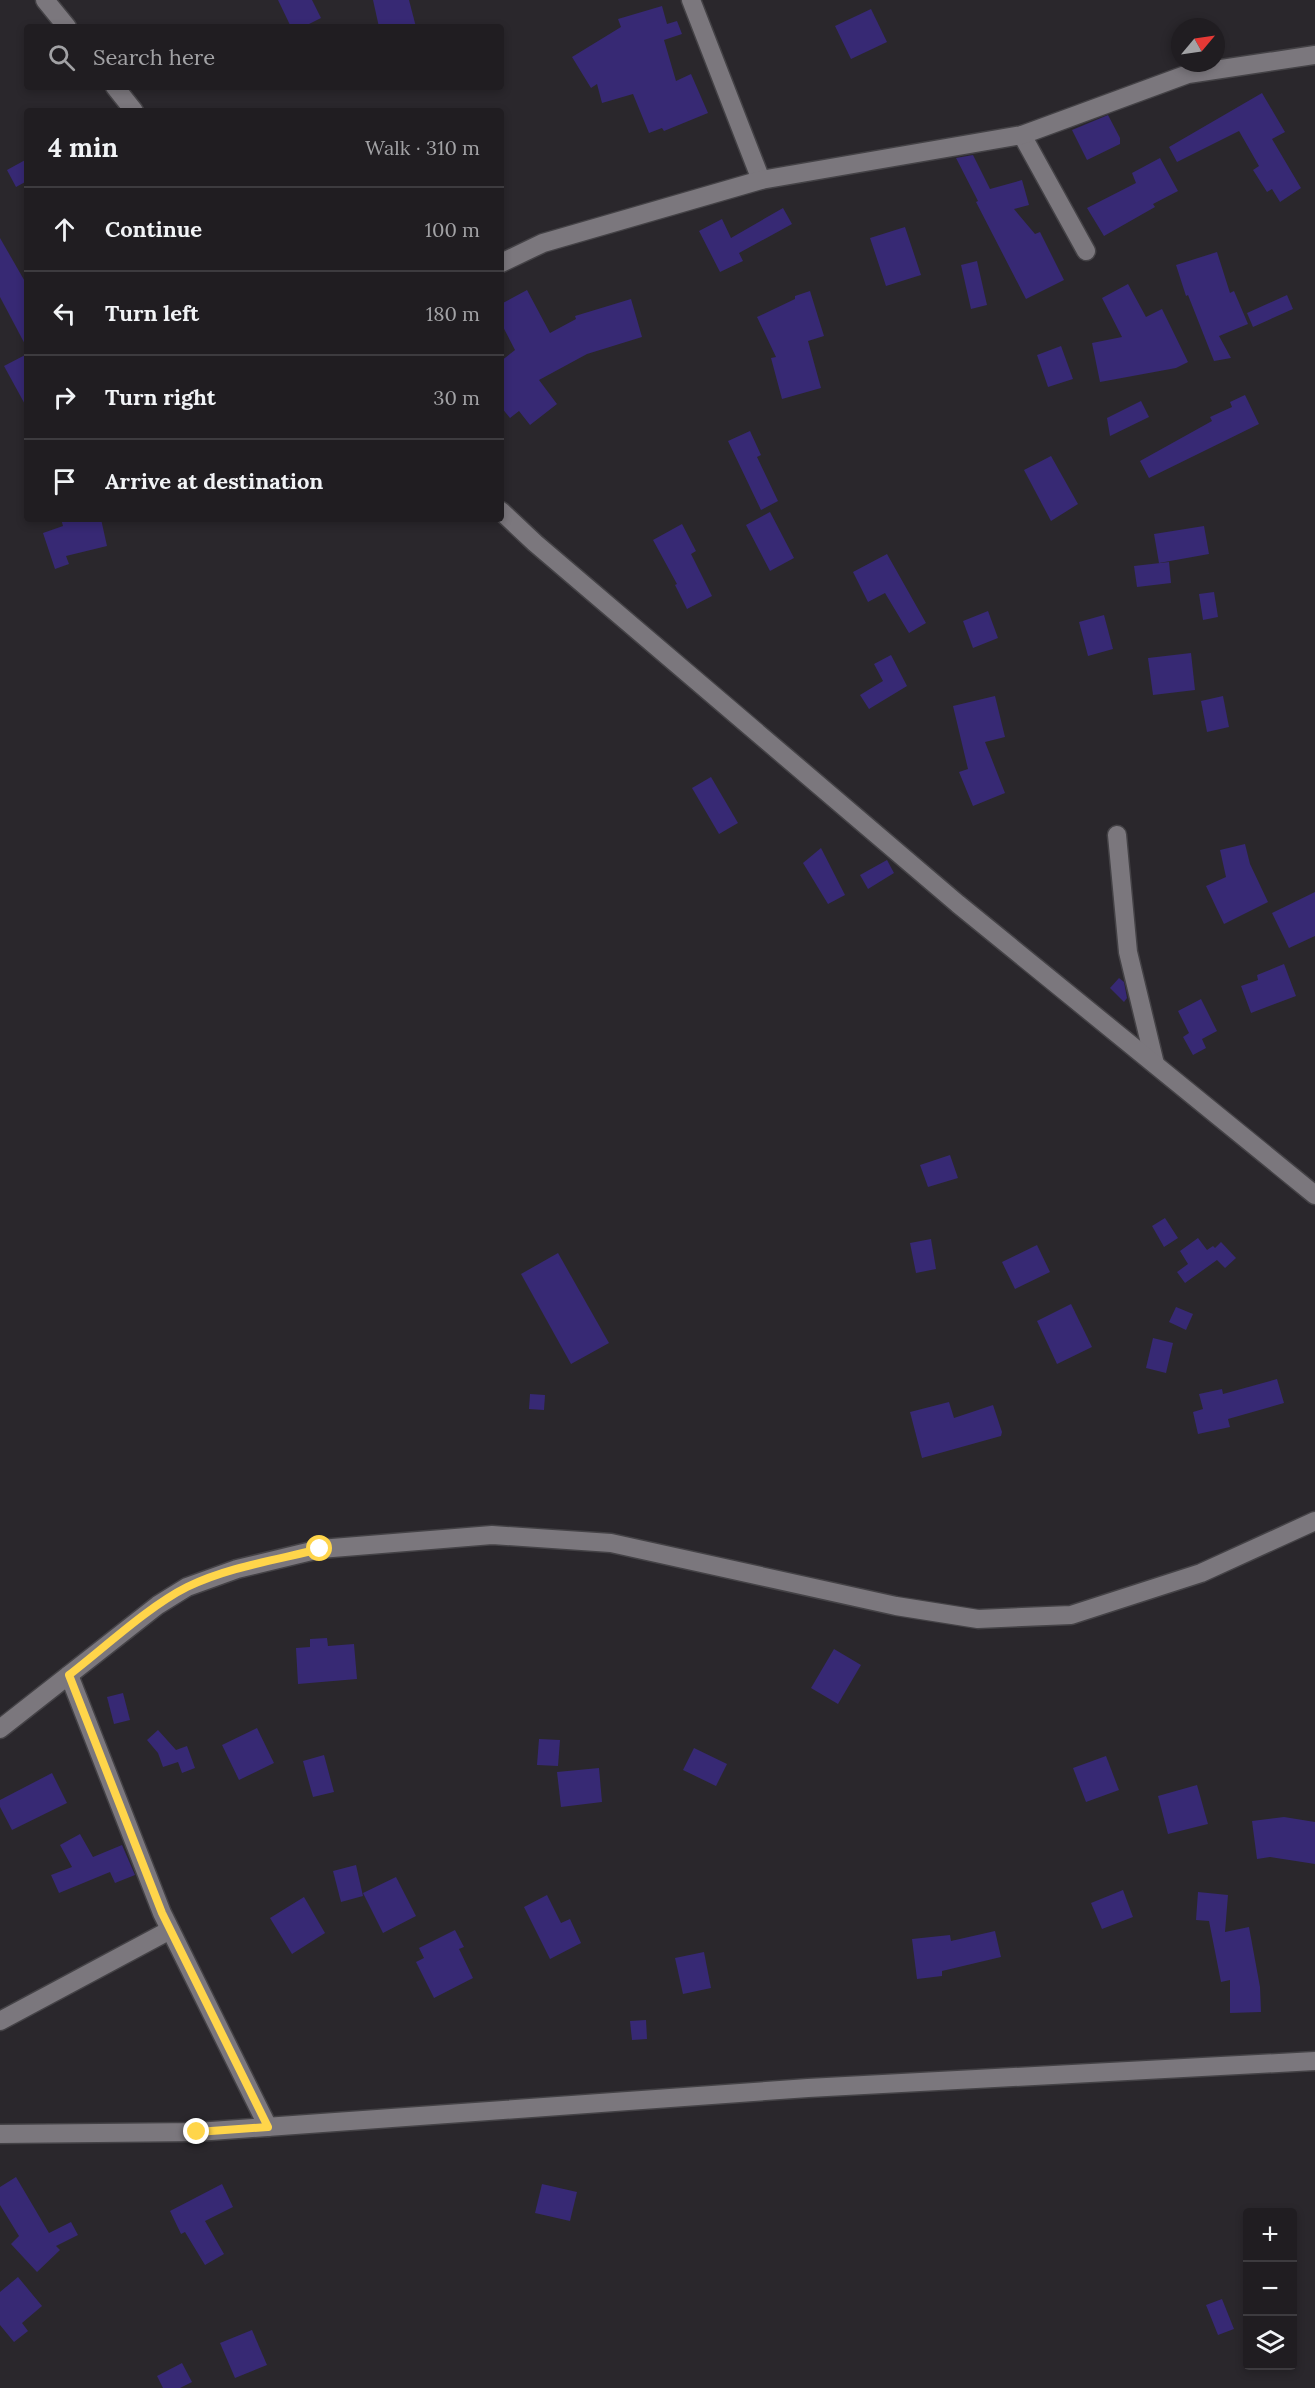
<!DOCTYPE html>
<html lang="en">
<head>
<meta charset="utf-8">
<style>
	:root { --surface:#201d21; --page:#28262a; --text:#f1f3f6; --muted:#a2a2a5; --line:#3d3b3f }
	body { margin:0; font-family:Lora,serif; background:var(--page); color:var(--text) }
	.controls { position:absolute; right:18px; bottom:18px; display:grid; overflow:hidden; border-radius:6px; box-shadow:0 3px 9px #0003 }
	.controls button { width:54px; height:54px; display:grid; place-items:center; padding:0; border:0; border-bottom:2px solid var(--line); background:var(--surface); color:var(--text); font:30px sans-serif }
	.compass { position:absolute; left:1171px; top:18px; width:54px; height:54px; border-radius:50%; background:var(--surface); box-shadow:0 3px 9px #0003; rotate:61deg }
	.stop { position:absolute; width:18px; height:18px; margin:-14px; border:4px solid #ffd54a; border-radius:50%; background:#fff }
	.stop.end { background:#ffd54a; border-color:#fff; box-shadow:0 2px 6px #0008 }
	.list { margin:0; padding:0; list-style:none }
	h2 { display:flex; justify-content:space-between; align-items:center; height:78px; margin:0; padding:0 24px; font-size:26px }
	h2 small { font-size:20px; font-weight:400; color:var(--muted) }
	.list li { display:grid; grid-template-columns:39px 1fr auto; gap:18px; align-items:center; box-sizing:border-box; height:84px; padding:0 24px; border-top:2px solid var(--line) }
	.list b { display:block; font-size:22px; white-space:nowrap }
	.list em { font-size:20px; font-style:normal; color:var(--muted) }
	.icon { flex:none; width:33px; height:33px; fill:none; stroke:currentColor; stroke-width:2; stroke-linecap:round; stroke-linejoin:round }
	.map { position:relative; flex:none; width:1315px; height:2388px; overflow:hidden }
	.search { position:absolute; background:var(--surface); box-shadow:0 3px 9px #0003; left:24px; top:24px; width:480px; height:66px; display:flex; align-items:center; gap:15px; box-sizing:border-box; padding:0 21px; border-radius:6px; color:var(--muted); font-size:22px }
	.panel { position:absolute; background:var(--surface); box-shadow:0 3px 9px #0003; left:24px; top:108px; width:480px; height:414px; border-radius:6px }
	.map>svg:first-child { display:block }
	.building { fill:#372974 }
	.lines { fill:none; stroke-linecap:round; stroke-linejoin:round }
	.minor-casing { stroke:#444246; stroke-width:21 }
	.tertiary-casing { stroke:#444246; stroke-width:21 }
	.secondary-casing { stroke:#444246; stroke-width:21 }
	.minor { stroke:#7b777d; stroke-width:18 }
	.tertiary { stroke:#7b777d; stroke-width:18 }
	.secondary { stroke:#7b777d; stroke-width:18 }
	.route { stroke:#ffd54a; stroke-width:8 }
</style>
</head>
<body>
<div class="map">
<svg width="1315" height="2388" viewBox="0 0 1315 2388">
	<rect width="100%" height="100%" fill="#2a272c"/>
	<g class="building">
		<polygon points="278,0 312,0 321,18 303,27 291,27"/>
		<polygon points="373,0 409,0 416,27 379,27"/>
		<polygon points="662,6 667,24 677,21 682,34 664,40 676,81 691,74 708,113 664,131 662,128 649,133 633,94 602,103 597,84 591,88 572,57 621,27 618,19"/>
		<polygon points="871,9 887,42 851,59 835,26"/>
		<polygon points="1262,93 1285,132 1272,139 1301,188 1280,202 1272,189 1267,192 1253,170 1259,166 1239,131 1177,162 1169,147"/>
		<polygon points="1108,115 1120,138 1120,144 1087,160 1072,130"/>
		<polygon points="973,155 990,189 1022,180 1029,205 1014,209 1035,234 1040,232 1064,280 1026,299 976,202 978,201 956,158"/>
		<polygon points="1160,158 1178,191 1153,204 1155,207 1104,236 1087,208 1136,183 1132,173"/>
		<polygon points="27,159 27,181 16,187 7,170"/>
		<polygon points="783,208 792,224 739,253 743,261 720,272 699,231 722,219 731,238"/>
		<polygon points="905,227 921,275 886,286 870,238"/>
		<polygon points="0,238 27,285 27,348 0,297"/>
		<polygon points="1217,252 1230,293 1234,291 1248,324 1219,336 1231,358 1214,361 1188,295 1186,296 1176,265"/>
		<polygon points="977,261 987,305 971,309 961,265"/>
		<polygon points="1128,284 1146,317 1162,309 1188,362 1176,368 1100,382 1092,343 1122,337 1102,298"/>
		<polygon points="527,290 550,333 576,319 575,316 631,299 642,337 587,354 539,380 557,404 530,425 519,411 510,418 501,407 501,361 515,350 501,323 501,304"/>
		<polygon points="810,291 824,336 808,341 821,388 782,399 771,358 776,357 757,317 795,299 795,296"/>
		<polygon points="1287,295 1293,309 1253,327 1247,313"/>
		<polygon points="1061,346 1073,379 1048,387 1037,355"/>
		<polygon points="27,354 27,408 4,366"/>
		<polygon points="1245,395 1259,424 1149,478 1140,461 1212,421 1210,417 1232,407 1230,402"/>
		<polygon points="1141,401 1149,417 1110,436 1107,418"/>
		<polygon points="750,431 761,455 757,457 778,501 761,510 728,441"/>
		<polygon points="1051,456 1078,504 1051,521 1024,470"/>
		<polygon points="770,512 794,558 770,571 746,525"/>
		<polygon points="61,519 101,519 107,546 66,556 69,564 55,569 43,533 63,526"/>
		<polygon points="682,524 696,551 691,554 712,596 687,609 675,585 677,584 653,540"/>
		<polygon points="1204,526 1209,554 1159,563 1154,534"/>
		<polygon points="887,554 926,623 909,633 885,593 868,602 853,572"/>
		<polygon points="1169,562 1171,583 1137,587 1134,566"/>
		<polygon points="1214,592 1218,617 1203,620 1199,594"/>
		<polygon points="988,611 998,638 973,648 963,621"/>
		<polygon points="1104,615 1113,649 1088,656 1079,622"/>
		<polygon points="1191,653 1195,690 1153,695 1148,658"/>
		<polygon points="891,655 907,686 869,709 860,695 883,681 874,664"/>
		<polygon points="995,696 1005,737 985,742 1005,793 973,806 959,772 968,769 953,706"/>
		<polygon points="1223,696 1229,727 1207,732 1201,701"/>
		<polygon points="711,777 738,823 719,834 692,788"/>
		<polygon points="1245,844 1250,864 1268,902 1224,924 1206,886 1226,877 1220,850"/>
		<polygon points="821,848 845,895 828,904 803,863"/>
		<polygon points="887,860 894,873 868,889 860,875"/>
		<polygon points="1315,892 1315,936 1289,948 1272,913"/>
		<polygon points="1284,964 1296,996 1251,1013 1241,986 1258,980 1257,975"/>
		<polygon points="1119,978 1124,982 1127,998 1124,1002 1110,988"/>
		<polygon points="1201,999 1217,1031 1202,1039 1206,1048 1193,1055 1183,1037 1189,1033 1178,1011"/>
		<polygon points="950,1155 958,1178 928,1187 920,1165"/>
		<polygon points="1165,1218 1178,1238 1164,1247 1152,1226"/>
		<polygon points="1198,1238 1207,1250 1213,1246 1215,1248 1221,1242 1236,1258 1225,1268 1217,1260 1185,1283 1177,1272 1188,1264 1180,1251"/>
		<polygon points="931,1239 936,1269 916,1273 910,1243"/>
		<polygon points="1037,1245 1050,1272 1015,1289 1002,1262"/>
		<polygon points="558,1253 609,1343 571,1364 521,1274"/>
		<polygon points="1071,1304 1092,1347 1057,1364 1037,1321"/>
		<polygon points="1176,1307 1193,1314 1186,1330 1169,1322"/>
		<polygon points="1153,1338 1173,1343 1166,1373 1146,1368"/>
		<polygon points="1277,1379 1284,1403 1228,1419 1230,1427 1198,1434 1193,1412 1203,1409 1199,1394 1222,1389 1223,1394"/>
		<polygon points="530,1394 545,1395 544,1410 529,1409"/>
		<polygon points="949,1402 954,1418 993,1405 1002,1432 1001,1436 922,1458 910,1412"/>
		<polygon points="327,1638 328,1646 354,1644 357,1679 298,1684 296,1648 310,1647 310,1639"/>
		<polygon points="834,1649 861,1665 838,1704 811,1688"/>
		<polygon points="123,1693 130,1720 114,1724 107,1697"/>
		<polygon points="257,1728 274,1763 239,1780 222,1745"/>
		<polygon points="158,1730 176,1750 187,1746 195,1768 182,1773 178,1762 163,1767 158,1753 147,1740"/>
		<polygon points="539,1739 560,1740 558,1766 537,1765"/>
		<polygon points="694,1748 727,1764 716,1786 683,1770"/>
		<polygon points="324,1755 334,1792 313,1797 303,1761"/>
		<polygon points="1106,1756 1119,1790 1086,1802 1073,1768"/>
		<polygon points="599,1768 602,1802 561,1807 557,1772"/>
		<polygon points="52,1773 67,1803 12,1830 0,1807 0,1800"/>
		<polygon points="1197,1785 1208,1824 1168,1834 1158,1796"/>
		<polygon points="1284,1817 1315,1822 1315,1864 1270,1857 1257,1859 1252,1821"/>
		<polygon points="80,1834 93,1857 122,1845 135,1875 115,1883 110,1872 59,1893 51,1875 72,1867 60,1845"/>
		<polygon points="356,1865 363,1896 341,1902 333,1871"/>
		<polygon points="396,1877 416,1916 383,1933 363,1893"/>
		<polygon points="1123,1890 1133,1917 1102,1929 1091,1903"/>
		<polygon points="1198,1892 1228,1895 1225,1932 1249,1927 1260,1987 1261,2012 1230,2013 1230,1980 1221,1982 1209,1921 1196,1920"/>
		<polygon points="547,1895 561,1923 570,1919 581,1943 550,1959 524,1907"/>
		<polygon points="304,1897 325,1933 292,1954 270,1918"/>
		<polygon points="455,1930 464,1947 459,1949 473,1978 434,1998 416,1962 424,1958 419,1948"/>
		<polygon points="995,1931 1001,1957 942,1971 942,1976 917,1979 912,1939 950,1935 951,1941"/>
		<polygon points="704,1952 711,1988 683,1994 675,1958"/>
		<polygon points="646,2020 647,2039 632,2040 630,2021"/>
		<polygon points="16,2177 49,2233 71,2222 78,2235 56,2246 60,2250 37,2272 11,2244 19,2236 0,2205 0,2187"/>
		<polygon points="222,2184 233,2207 205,2221 224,2254 205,2265 185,2232 181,2234 170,2211"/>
		<polygon points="542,2184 577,2192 570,2221 535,2213"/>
		<polygon points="18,2277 42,2306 22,2323 28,2331 14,2342 0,2325 0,2292"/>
		<polygon points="1222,2299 1234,2329 1218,2335 1206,2305"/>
		<polygon points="252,2330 267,2365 235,2378 220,2343"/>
		<polygon points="182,2363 192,2382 180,2388 163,2388 157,2376"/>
	</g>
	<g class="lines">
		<g class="minor-casing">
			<g id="minor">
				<polyline points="691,0 761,180"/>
				<polyline points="1022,135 1086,251"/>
				<polyline points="501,263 543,243 761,180 1022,135 1188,74 1315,55"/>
				<polyline points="1117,835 1128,952 1155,1064"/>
				<polyline points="69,1675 162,1913 268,2127"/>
				<polyline points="0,1729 158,1605 187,1587 237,1569 320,1549 492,1535 611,1543 896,1606 978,1619 1071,1615 1201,1573 1315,1521"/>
				<polyline points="0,2021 170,1930"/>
			</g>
		</g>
		<g class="tertiary-casing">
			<g id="tertiary">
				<polyline points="45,0 67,27"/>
				<polyline points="115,87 134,111"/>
				<polyline points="501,511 535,543 958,904 1315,1195"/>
			</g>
		</g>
		<g class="secondary-casing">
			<polyline id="secondary" points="0,2134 197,2132 808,2088 1315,2061"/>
		</g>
		<use href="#minor" class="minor"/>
		<use href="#tertiary" class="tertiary"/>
		<use href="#secondary" class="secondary"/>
	</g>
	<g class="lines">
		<path class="route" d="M197,2132l71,-5 -106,-214 -93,-238c35,-27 80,-69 118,-88 41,-20 89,-27 133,-38"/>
	</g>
</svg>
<div class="controls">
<button>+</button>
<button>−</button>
<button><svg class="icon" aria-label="layers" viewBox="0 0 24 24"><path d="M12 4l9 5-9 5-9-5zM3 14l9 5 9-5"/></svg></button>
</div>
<svg class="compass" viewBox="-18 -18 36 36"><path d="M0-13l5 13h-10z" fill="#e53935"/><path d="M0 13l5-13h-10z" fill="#a2a2a5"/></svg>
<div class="stop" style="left:320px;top:1549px"></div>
<div class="stop end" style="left:197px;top:2132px"></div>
<div class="search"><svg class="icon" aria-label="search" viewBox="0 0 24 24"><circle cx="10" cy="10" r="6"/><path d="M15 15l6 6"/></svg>Search here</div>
<section class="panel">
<h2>4 min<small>Walk · 310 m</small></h2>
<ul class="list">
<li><svg class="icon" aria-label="ahead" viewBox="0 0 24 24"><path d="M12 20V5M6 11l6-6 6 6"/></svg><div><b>Continue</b></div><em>100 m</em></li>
<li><svg class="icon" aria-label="left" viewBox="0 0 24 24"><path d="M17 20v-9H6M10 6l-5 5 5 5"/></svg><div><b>Turn left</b></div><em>180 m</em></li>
<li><svg class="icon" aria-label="right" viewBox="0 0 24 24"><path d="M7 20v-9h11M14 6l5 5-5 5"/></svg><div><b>Turn right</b></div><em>30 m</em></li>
<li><svg class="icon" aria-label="arrive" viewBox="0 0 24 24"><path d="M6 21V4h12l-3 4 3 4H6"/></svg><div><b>Arrive at destination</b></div></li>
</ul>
</section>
</div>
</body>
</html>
